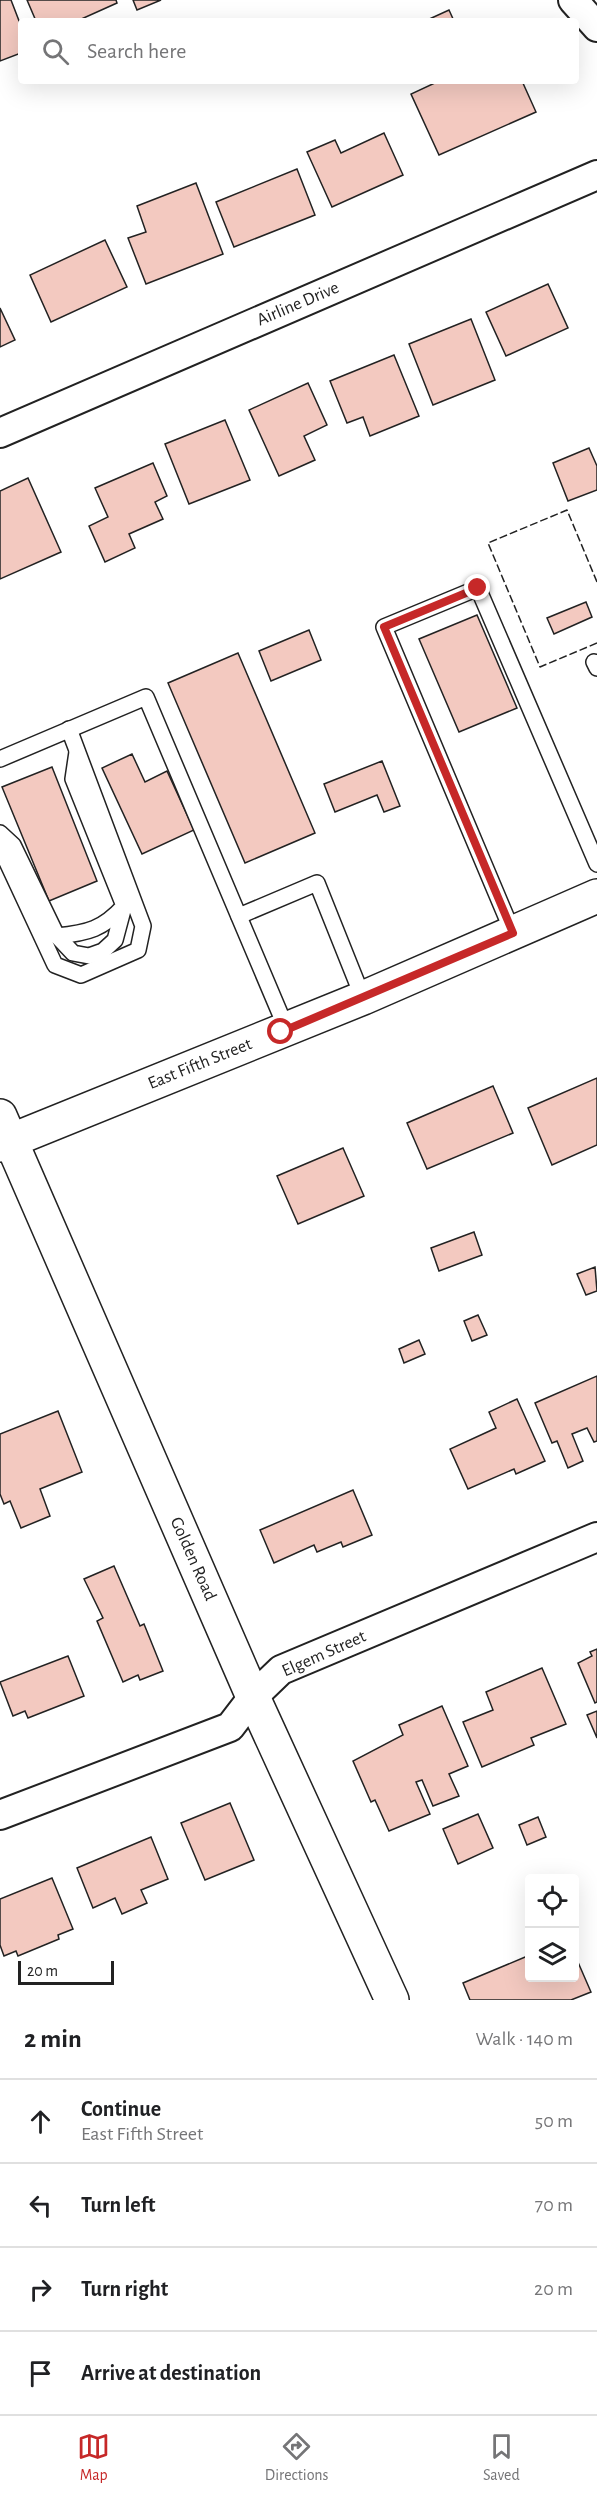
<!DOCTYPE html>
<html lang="en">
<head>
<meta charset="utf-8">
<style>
	:root { --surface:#fff; --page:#f2f2f2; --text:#202124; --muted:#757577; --line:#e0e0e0; --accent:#c62828 }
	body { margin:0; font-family:"Alegreya Sans",sans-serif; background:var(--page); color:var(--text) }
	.controls { position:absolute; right:18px; bottom:18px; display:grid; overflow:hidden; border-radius:6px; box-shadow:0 6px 24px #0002 }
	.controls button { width:54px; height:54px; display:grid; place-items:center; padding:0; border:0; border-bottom:2px solid var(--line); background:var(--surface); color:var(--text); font:30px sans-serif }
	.scale { position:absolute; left:18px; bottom:15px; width:96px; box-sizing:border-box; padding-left:6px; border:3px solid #222; border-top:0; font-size:16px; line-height:21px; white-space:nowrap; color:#222; -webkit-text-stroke:4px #fff; paint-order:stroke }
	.stop { position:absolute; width:18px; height:18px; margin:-14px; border:4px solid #c62828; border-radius:50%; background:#fff }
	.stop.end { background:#c62828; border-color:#fff; box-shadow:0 2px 6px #0008 }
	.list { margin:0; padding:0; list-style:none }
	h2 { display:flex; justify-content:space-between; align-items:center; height:78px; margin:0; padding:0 24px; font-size:26px }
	h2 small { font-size:20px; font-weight:400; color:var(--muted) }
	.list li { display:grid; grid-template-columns:39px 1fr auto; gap:18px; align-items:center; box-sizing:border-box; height:84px; padding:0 24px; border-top:2px solid var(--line) }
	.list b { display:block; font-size:22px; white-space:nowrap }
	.list p { margin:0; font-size:20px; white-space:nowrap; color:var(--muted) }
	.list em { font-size:20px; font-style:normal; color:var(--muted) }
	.icon { flex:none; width:33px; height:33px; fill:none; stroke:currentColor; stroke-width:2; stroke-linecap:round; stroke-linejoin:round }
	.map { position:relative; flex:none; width:597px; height:2000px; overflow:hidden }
	.search { position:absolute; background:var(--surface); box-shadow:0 6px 24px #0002; left:18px; right:18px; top:18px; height:66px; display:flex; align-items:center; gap:15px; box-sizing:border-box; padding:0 21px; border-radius:6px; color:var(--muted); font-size:22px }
	.sheet { height:414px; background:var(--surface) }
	nav { display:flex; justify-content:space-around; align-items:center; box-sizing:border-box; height:84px; border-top:2px solid var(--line); background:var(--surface); font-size:16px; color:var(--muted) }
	nav a { display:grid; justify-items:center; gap:3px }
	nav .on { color:var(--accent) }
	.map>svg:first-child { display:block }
	.building { fill:#f3c9c0; stroke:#222; stroke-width:1.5 }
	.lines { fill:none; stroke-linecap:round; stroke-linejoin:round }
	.lane-casing { stroke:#222; stroke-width:18 }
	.street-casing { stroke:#222; stroke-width:32 }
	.secondary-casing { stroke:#222; stroke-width:36 }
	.primary-casing { stroke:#222; stroke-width:36 }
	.lane { stroke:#fff; stroke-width:15 }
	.street { stroke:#fff; stroke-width:28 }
	.secondary { stroke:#fff; stroke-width:33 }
	.primary { stroke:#fff; stroke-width:33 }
	.fence { stroke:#222; stroke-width:1.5; stroke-dasharray:8 3; stroke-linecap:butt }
	.route { stroke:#c62828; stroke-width:8 }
	.labels { text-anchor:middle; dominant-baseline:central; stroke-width:4.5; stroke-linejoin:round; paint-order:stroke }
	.street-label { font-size:18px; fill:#222; stroke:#fff }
</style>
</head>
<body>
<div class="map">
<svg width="597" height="2000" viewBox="0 0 597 2000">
	<rect width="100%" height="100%" fill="#fff"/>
	<g class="building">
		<polygon points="0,0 11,0 21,26 21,53 0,61"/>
		<polygon points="27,0 116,0 117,3 77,21 36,21"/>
		<polygon points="133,0 161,0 137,10"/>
		<polygon points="449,10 454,21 425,21"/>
		<polygon points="439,81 522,81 536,112 439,155 411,94"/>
		<polygon points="384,133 403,175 332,207 307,152 335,140 341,153"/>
		<polygon points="297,169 315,215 234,247 216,202"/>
		<polygon points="196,183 223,254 146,284 128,238 146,232 137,206"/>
		<polygon points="105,240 127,287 51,322 30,275"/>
		<polygon points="548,284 568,328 506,356 486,312"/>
		<polygon points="0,308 15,340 0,347"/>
		<polygon points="471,319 495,380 433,405 409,344"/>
		<polygon points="394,355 419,416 370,436 363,417 347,423 330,381"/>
		<polygon points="308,383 327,425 304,436 315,460 279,476 249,410"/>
		<polygon points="225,420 250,480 189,504 165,444"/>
		<polygon points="589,448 597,466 597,490 568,501 553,463"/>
		<polygon points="153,463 167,496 155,502 163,519 129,534 135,548 105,562 89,526 108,517 95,488"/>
		<polygon points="28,478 61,552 0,579 0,491"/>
		<polygon points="586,602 592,617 554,634 547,618"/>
		<polygon points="477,615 517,708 459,732 419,639"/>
		<polygon points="309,630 321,660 271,681 259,651"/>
		<polygon points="238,653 315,833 245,863 168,683"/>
		<polygon points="132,754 145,782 167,771 194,830 142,854 102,768"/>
		<polygon points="382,761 400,806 384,812 377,795 335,812 324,784"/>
		<polygon points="52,767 97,881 49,901 2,787"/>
		<polygon points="597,1078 597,1145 552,1165 528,1108"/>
		<polygon points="493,1086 513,1133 427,1169 407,1123"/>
		<polygon points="343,1148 364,1196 298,1224 277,1176"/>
		<polygon points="474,1232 482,1255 439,1271 431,1248"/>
		<polygon points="595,1267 597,1291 586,1295 577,1274"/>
		<polygon points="478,1315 487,1335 472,1341 464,1321"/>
		<polygon points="419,1340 425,1354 404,1363 399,1349"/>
		<polygon points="597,1376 597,1441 594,1442 587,1428 572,1434 583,1461 568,1468 557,1441 552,1443 535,1403"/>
		<polygon points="517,1399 545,1461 516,1474 514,1469 468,1489 450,1449 496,1428 489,1412"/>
		<polygon points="58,1411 82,1472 40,1489 50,1516 21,1528 10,1501 4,1504 0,1494 0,1434"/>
		<polygon points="353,1490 372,1535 343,1547 341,1542 317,1552 314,1545 274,1563 260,1530"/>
		<polygon points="114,1566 140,1626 144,1624 163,1671 140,1680 138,1675 123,1682 97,1621 103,1618 84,1579"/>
		<polygon points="597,1649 597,1702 595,1703 578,1663 592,1656 590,1652"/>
		<polygon points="68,1656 84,1696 28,1718 25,1711 13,1716 0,1682"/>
		<polygon points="542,1668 566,1724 531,1738 534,1745 482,1767 463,1722 493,1710 486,1692"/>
		<polygon points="442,1706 468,1766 449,1774 459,1796 433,1806 422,1780 416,1782 430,1814 389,1831 375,1800 371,1802 353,1761 403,1735 399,1725"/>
		<polygon points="597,1711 597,1738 587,1715"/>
		<polygon points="230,1803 254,1860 205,1880 181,1823"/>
		<polygon points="478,1814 493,1848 458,1864 443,1829"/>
		<polygon points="538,1817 546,1837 527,1845 519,1825"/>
		<polygon points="151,1837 168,1879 141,1890 147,1903 122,1914 115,1898 93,1908 77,1868"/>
		<polygon points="52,1878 73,1929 58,1935 59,1939 18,1956 16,1951 4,1956 0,1945 0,1899"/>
		<polygon points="574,1953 591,1992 571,2000 470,2000 463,1983 530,1955 530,1978 574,1978"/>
	</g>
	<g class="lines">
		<g class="lane-casing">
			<g id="lane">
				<polyline points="594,662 597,668"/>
				<polyline points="0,759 146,697 287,1030"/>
				<path d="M0,833l13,12 44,91c31,-3 46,-7 67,-30l-51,-127 4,-27"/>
				<polyline points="0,847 55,965 81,975 138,950 143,926 69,729"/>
				<polyline points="239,916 317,883 363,998"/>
				<polyline points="513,933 384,627 478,588 597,864"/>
				<polyline points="57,936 73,953 89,956 103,951 115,940 123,910"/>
			</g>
		</g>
		<g class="street-casing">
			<g id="street">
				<polyline points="573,0 597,27"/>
				<polyline points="0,433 597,175"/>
				<polyline points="0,1815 230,1727 253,1697 281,1670 597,1537"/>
			</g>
		</g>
		<g class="secondary-casing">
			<polyline id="secondary" points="0,1116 253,1697 392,2000"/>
		</g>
		<g class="primary-casing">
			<polyline id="primary" points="0,1145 363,998 597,896"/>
		</g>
		<use href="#lane" class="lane"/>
		<use href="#street" class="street"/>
		<use href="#secondary" class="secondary"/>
		<use href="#primary" class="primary"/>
		<polyline class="fence" points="597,582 567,510 488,543 540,667 597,643"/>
	</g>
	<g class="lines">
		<polyline class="route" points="281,1032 513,933 384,627 478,588"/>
	</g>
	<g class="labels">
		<g class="street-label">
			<text transform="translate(298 304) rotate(-23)">Airline Drive</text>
			<text transform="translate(200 1064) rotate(-22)">East Fifth Street</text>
			<text transform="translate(193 1559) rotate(66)">Golden Road</text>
			<text transform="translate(324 1654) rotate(-24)">Elgem Street</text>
		</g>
	</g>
</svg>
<div class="controls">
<button><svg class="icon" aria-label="locate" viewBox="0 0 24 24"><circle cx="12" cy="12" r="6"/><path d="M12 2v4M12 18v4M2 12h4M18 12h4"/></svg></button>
<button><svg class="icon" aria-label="layers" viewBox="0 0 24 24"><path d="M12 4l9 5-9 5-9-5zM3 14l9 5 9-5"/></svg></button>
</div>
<div class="scale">20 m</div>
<div class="stop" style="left:281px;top:1032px"></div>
<div class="stop end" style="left:478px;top:588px"></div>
<div class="search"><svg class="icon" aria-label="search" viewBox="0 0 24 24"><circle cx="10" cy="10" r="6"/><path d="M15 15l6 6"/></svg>Search here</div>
</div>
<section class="sheet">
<h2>2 min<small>Walk · 140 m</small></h2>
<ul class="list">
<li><svg class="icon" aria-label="ahead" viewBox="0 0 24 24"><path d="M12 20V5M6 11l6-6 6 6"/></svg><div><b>Continue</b><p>East Fifth Street</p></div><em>50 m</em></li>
<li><svg class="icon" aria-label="left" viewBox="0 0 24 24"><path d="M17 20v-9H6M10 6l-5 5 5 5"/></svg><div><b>Turn left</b></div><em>70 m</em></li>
<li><svg class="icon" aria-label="right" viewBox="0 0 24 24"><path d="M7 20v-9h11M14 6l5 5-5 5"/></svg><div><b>Turn right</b></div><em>20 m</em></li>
<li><svg class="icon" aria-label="arrive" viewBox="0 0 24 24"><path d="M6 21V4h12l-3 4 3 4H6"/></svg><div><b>Arrive at destination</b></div></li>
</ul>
</section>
<nav>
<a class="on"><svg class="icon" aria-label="map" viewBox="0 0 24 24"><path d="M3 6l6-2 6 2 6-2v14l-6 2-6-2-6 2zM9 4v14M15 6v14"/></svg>Map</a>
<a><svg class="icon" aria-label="directions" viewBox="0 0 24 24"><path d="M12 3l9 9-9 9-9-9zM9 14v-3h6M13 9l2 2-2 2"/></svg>Directions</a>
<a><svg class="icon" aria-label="saved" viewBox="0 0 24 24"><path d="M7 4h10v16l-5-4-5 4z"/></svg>Saved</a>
</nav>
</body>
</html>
